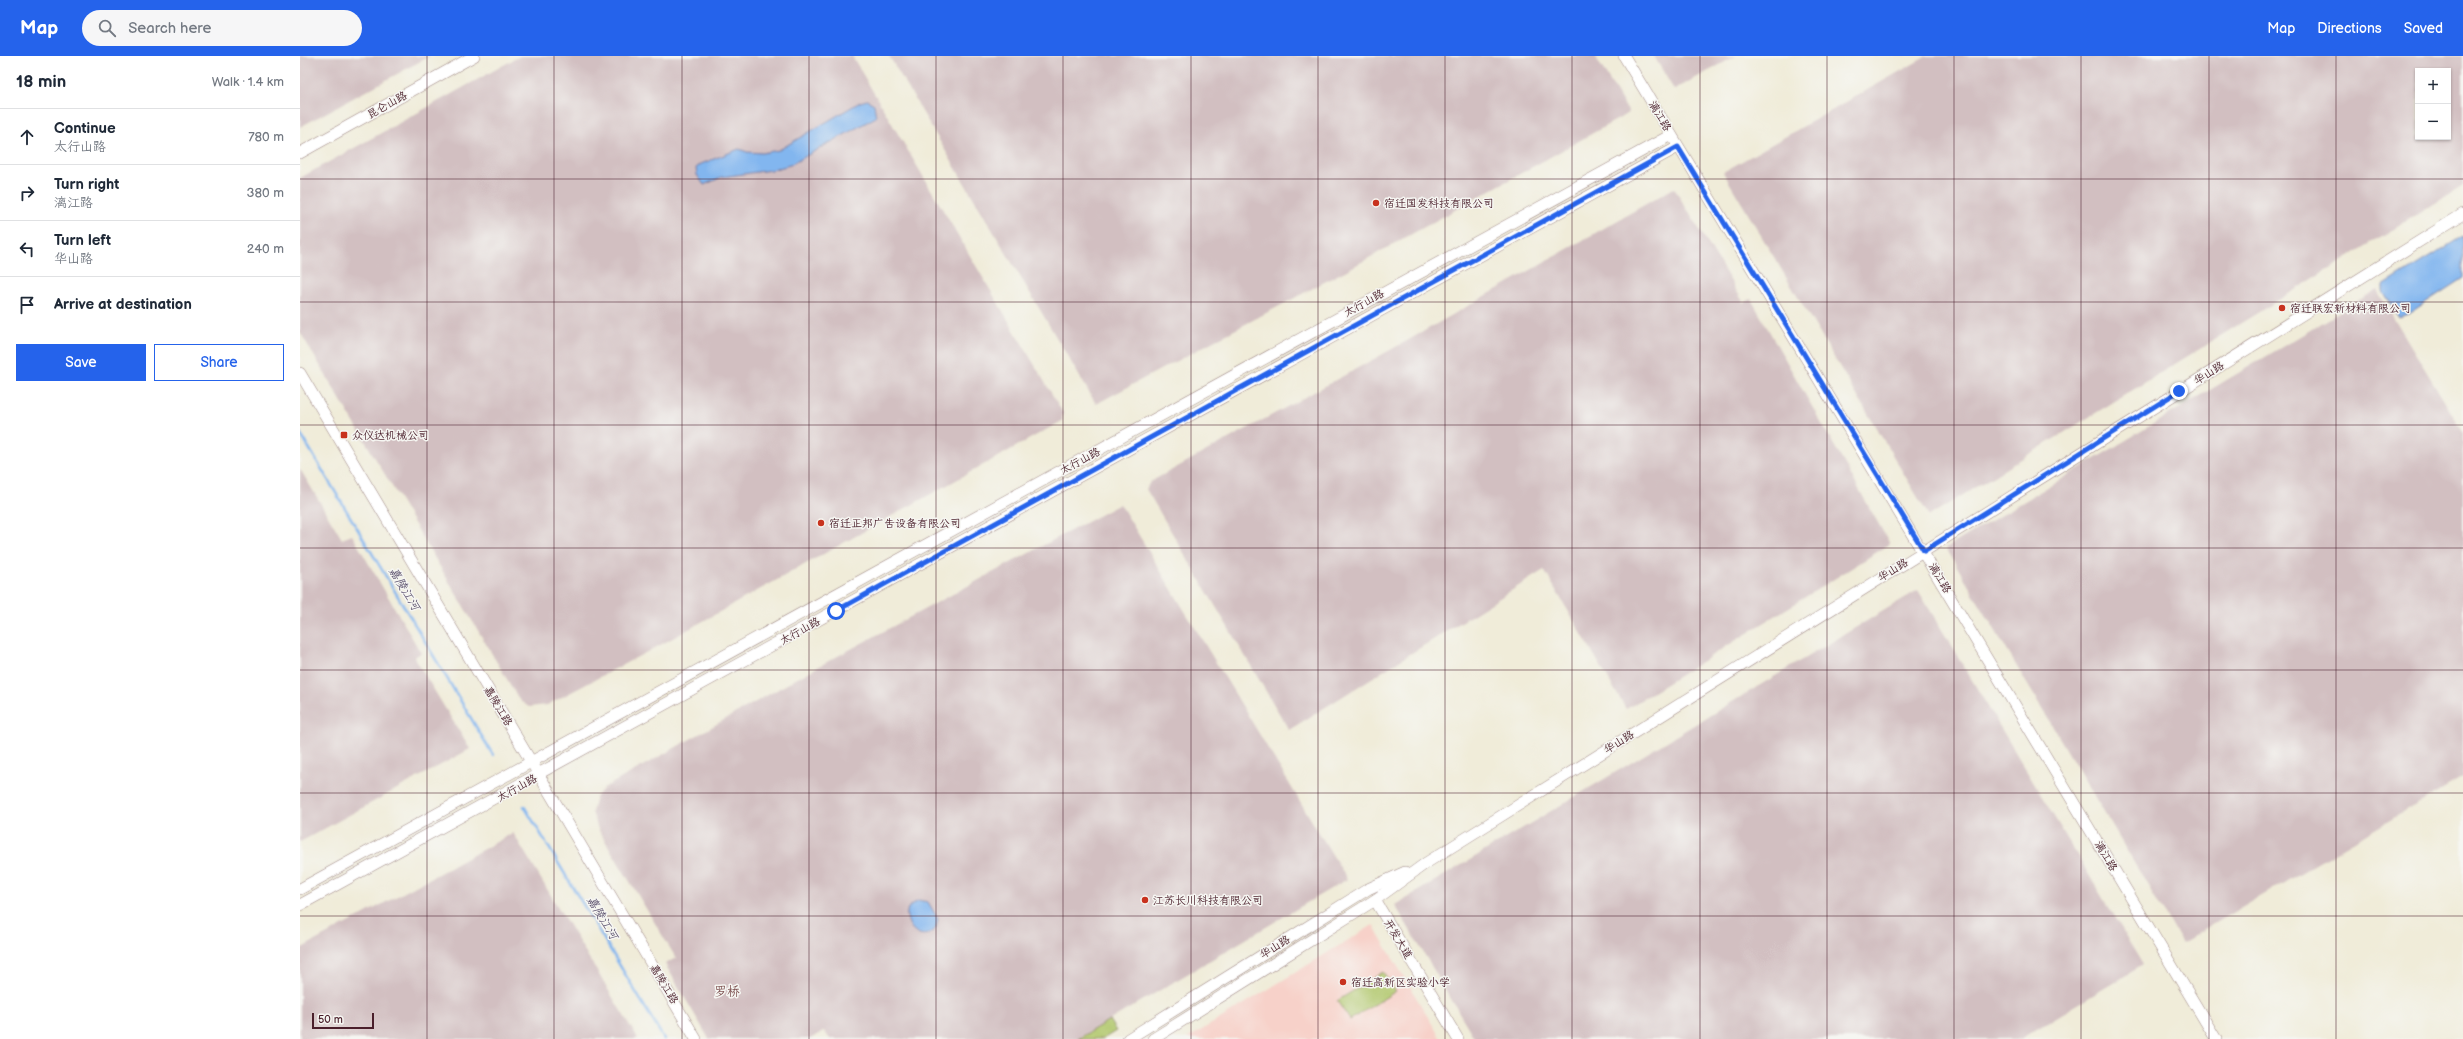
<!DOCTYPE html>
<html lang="en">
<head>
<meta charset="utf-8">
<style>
	:root { --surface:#fff; --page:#f6f6f7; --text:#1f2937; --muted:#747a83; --line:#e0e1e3; --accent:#2563eb }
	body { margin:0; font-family:"Balsamiq Sans","LXGW WenKai TC",sans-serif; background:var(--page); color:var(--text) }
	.controls { position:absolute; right:12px; top:12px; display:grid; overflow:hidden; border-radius:0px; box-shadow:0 1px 3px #0004 }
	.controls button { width:36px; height:36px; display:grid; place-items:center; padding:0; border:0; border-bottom:1px solid var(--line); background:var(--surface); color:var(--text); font:20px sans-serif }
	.scale { position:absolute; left:12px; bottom:10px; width:62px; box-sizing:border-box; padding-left:4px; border:2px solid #4a1f2b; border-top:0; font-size:11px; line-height:14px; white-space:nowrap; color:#4a1f2b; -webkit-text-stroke:3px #f6f6f2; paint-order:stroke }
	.stop { position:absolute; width:12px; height:12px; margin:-9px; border:3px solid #2563eb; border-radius:50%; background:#fff }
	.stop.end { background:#2563eb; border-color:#fff; box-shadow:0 1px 4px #0008 }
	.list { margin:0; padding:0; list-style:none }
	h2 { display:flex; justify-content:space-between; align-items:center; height:52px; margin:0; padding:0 16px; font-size:17px }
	h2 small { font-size:13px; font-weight:400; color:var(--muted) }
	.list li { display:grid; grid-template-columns:26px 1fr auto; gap:12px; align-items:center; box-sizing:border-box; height:56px; padding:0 16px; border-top:1px solid var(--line) }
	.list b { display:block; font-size:15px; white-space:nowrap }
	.list p { margin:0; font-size:13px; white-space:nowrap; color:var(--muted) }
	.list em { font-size:13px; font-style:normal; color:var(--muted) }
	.actions { display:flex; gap:8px; padding:12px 16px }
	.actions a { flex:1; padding:9px 0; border:1px solid var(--accent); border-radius:0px; text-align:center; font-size:14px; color:var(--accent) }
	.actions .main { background:var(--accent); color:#fff }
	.icon { flex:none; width:22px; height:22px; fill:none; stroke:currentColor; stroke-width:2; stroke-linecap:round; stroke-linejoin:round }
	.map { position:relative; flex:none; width:2163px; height:983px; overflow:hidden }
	header { display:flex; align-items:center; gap:24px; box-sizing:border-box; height:56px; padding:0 20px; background:var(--accent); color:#fff }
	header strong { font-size:19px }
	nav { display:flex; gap:22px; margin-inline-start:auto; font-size:14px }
	.search { width:280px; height:36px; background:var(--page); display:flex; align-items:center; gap:10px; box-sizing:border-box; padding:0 14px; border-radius:22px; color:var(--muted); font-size:15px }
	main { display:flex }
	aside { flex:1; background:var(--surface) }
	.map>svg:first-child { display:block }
	.built { fill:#f7d1c9 }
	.industrial { fill:#d2bfc1; fill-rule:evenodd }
	.green { fill:#b1c76c; stroke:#7e734c }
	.water { fill:#82b6ef; stroke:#666a8d }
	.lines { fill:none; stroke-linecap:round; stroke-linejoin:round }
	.stream { stroke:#82b6ef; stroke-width:2.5 }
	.minor-casing { stroke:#9d8682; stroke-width:12 }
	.minor { stroke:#fff; stroke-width:11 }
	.route { stroke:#2563eb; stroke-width:5 }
	.grid { fill:none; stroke:#4a1f2b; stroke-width:1; stroke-opacity:0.55 }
	.poi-dot { fill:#c8321e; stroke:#f6f6f2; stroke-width:1.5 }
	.labels { text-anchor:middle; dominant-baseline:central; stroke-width:3; stroke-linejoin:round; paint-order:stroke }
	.street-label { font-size:11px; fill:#4a1f2b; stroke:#f6f6f2 }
	.poi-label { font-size:11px; fill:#4a1f2b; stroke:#f6f6f2; text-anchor:start }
	.water-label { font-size:12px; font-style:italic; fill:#5e5470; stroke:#f6f6f2 }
	.quarter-label { font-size:13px; fill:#7d5251; stroke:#f6f6f2 }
</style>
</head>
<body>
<header>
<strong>Map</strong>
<div class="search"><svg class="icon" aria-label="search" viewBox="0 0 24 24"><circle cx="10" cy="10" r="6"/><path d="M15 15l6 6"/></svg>Search here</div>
<nav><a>Map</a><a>Directions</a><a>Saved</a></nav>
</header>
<main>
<aside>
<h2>18 min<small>Walk · 1.4 km</small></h2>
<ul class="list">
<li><svg class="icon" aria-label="ahead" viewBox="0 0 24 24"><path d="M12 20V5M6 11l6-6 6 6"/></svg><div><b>Continue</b><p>太行山路</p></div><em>780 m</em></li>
<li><svg class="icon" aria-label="right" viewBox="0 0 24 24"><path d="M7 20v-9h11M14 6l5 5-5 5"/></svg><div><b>Turn right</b><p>漓江路</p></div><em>380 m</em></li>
<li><svg class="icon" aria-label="left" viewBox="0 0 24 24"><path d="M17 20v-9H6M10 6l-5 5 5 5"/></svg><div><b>Turn left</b><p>华山路</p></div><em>240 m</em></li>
<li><svg class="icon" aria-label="arrive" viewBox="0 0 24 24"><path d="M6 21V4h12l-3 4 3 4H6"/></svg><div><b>Arrive at destination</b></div></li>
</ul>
<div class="actions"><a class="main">Save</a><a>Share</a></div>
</aside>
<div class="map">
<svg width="2163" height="983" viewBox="0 0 2163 983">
	<rect width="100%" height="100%" fill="#f6f6f2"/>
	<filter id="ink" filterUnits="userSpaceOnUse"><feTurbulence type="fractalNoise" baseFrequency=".025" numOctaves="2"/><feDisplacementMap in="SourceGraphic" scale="8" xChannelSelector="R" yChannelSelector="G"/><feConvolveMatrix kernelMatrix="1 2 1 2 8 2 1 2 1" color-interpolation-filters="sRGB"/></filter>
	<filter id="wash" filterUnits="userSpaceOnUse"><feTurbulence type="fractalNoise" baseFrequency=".012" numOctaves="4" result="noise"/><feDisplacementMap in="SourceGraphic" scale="16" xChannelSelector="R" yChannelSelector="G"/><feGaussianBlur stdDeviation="0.9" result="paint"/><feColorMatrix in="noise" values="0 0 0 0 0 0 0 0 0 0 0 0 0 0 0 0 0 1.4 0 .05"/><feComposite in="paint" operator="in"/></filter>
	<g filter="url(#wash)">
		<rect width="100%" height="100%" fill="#f0ecd9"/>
		<polygon class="built" points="1073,869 1141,983 887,983"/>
		<g class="industrial">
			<polygon points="0,0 130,0 0,71"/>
			<polygon points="220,0 552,0 763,357 762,365 362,588 247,649 229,651 220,645 0,276 0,122"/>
			<polygon points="589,0 1295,0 1329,57 1058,208 796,348"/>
			<polygon points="1354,0 1436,0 1374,34"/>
			<path d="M1627,0h536v130l-534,330 -206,-344zM2118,15h30v66h-30z"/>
			<polygon points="1374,132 1444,247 1451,243 1590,488 1326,653 1244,514 989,674 846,433 850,426 1105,286"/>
			<polygon points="2077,234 2163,376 2163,721 1882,887 1646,492"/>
			<polygon points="0,413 42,483 52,479 121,597 114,601 170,693 0,786"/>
			<polygon points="820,448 1047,823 778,983 530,983 524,975 510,983 409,983 365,908 376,902 298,773 292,756 296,741 304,732 512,614"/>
			<polygon points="1618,534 1843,909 1720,983 1175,983 1095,849"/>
			<polygon points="213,777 338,983 0,983 0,893"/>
		</g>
		<g class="green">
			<polygon points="1083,916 1096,935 1050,964 1037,945"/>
			<polygon points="809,964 816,975 803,983 778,983"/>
		</g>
		<g class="water">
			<polygon points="567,44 574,48 576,61 490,109 471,114 422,121 404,129 397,119 396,112 401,108 439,93 447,96 462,97 479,94 560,46"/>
			<polygon points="2163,180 2163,222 2108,258 2099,261 2083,235 2083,230"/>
			<path d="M618,844l10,2 10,17 -2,9c-15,18 -34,-4 -28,-20z"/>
		</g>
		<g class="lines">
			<g class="stream">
				<polyline points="0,377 193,699"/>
				<polyline points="224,750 364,983"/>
			</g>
		</g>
	</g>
	<g filter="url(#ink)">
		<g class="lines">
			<g class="minor-casing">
				<g id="minor">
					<polyline points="1324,0 1916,983"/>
					<polyline points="0,97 174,0"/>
					<polyline points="0,317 396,983"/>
					<polyline points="0,833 1371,79"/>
					<polyline points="1075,844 1158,983"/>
					<polyline points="0,849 1378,91"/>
					<polyline points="828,983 1068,833 1105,816"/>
					<polyline points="853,983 1075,844 1126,807 2163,158"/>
				</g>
			</g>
			<use href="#minor" class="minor"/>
		</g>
	</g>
	<g class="lines" filter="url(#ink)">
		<polyline class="route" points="536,555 1378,91 1624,495 1879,335"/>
	</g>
	<path class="grid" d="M127,0v983M254,0v983M382,0v983M509,0v983M636,0v983M763,0v983M891,0v983M1018,0v983M1145,0v983M1272,0v983M1400,0v983M1527,0v983M1654,0v983M1781,0v983M1909,0v983M2036,0v983M0,123h2163M0,246h2163M0,369h2163M0,492h2163M0,614h2163M0,737h2163M0,860h2163"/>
	<g class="poi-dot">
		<circle cx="1076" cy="147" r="4"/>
		<circle cx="1982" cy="252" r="4"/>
		<rect x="40" y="375" width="8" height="8" rx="2"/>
		<circle cx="521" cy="467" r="4"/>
		<circle cx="845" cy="844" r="4"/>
		<circle cx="1043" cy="926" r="4"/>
	</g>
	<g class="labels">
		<g class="street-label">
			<text transform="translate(87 49) rotate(-29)">昆仑山路</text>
			<text transform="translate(1360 60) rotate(59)">漓江路</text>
			<text transform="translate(1064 247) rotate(-29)">太行山路</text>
			<text transform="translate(1909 317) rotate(-32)">华山路</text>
			<text transform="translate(780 405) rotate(-28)">太行山路</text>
			<text transform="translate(1593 514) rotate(-32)">华山路</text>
			<text transform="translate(1640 522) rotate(59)">漓江路</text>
			<text transform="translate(500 575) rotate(-29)">太行山路</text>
			<text transform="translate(198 650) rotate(59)">嘉陵江路</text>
			<text transform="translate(1319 686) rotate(-32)">华山路</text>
			<text transform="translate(217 732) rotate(-29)">太行山路</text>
			<text transform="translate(1806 800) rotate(59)">漓江路</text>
			<text transform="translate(1098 883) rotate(59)">开发大道</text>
			<text transform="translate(975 891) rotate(-32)">华山路</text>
			<text transform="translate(364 928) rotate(59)">嘉陵江路</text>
		</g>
		<g class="poi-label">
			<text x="1084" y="147">宿迁国发科技有限公司</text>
			<text x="1990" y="252">宿迁联宏新材料有限公司</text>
			<text x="52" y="379">众仪达机械公司</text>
			<text x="529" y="467">宿迁正邦广告设备有限公司</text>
			<text x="853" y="844">江苏长川科技有限公司</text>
			<text x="1051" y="926">宿迁高新区实验小学</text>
		</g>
		<g class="water-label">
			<text transform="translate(104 533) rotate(59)">嘉陵江河</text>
			<text transform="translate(302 862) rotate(59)">嘉陵江河</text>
		</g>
		<g class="quarter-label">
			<text x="427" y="936">罗桥</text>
		</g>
	</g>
</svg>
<div class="controls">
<button>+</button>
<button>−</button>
</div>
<div class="scale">50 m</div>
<div class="stop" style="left:536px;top:555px"></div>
<div class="stop end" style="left:1879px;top:335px"></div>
</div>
</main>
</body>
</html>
